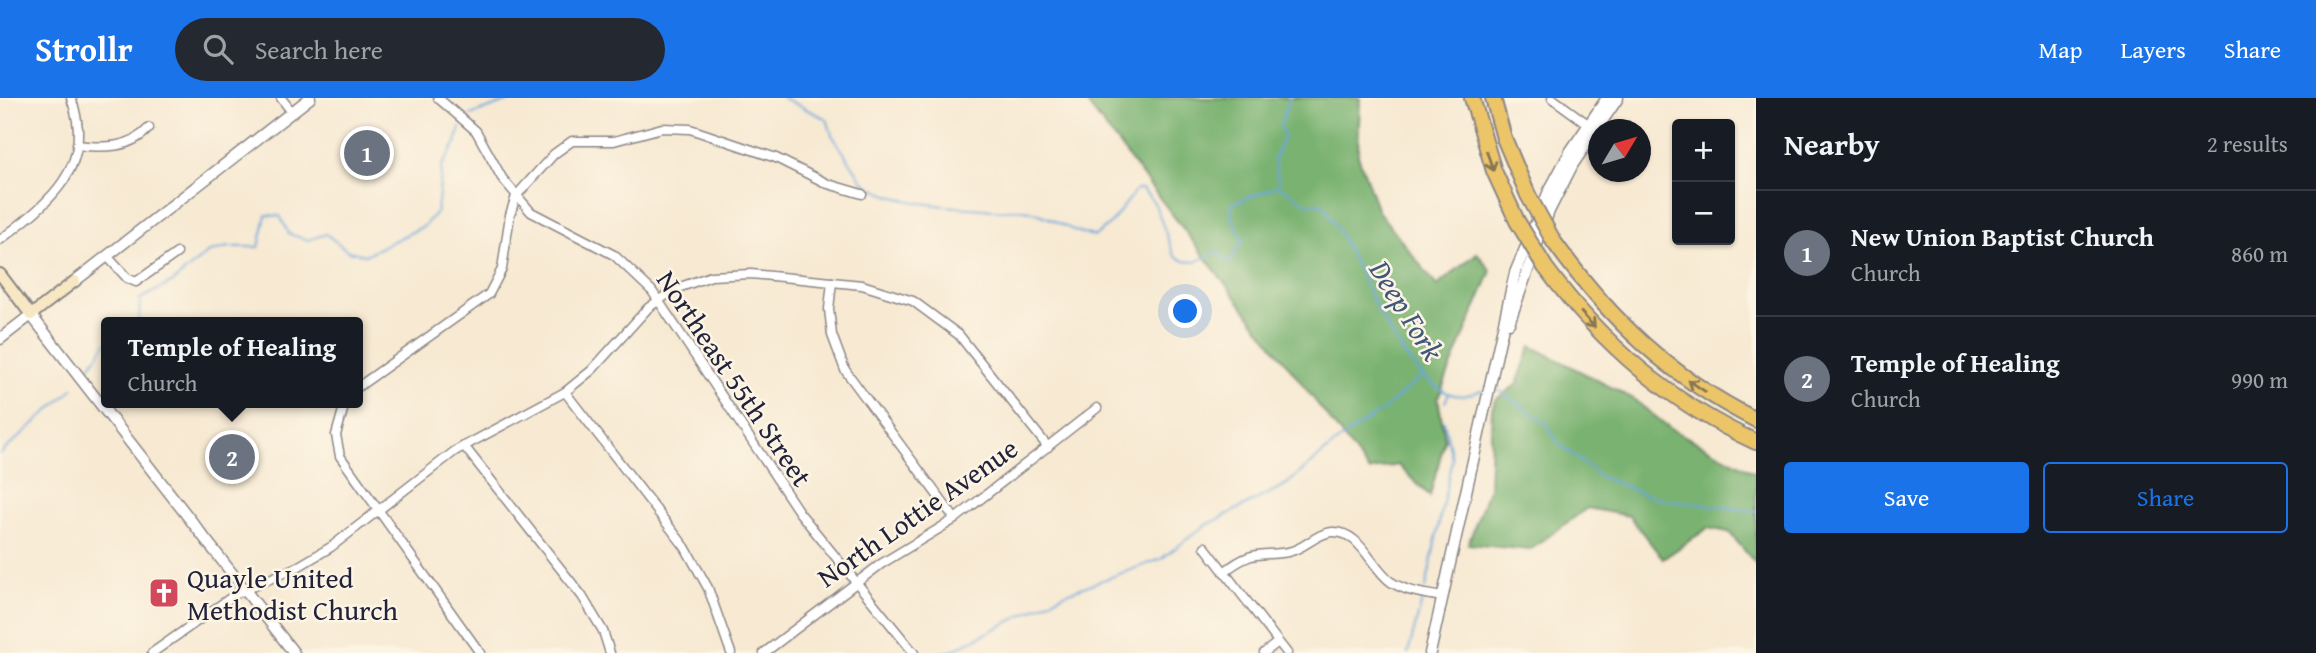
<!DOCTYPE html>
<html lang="en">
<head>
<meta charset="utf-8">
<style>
	:root { --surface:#171b24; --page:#242831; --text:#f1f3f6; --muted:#9ea1a6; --line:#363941; --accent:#1a73e8 }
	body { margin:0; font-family:"Gentium Book Plus",serif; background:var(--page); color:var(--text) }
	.controls { position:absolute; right:21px; top:21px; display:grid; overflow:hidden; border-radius:7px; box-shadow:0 2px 5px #0004 }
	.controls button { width:63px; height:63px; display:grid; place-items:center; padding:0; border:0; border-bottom:2px solid var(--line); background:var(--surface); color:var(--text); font:35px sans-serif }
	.compass { position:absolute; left:1588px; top:21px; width:63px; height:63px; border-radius:50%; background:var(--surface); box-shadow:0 2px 5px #0004; rotate:52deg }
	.you { position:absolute; left:1186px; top:214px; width:24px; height:24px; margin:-18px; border:5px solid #fff; border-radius:50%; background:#1a73e8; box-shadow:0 0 0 10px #1a73e833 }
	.badge { display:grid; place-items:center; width:46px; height:46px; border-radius:50%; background:var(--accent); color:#fff; font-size:23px; font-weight:700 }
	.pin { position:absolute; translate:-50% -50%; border:4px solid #fff; box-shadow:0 2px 7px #0006 }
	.popup { position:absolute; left:101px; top:219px; width:262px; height:91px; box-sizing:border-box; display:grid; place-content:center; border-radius:7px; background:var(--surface); filter:drop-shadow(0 2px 5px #0005); font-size:23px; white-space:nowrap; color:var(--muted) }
	.popup b { font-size:26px; color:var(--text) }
	.popup::after { content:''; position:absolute; left:50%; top:100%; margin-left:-14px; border:14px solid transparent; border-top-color:var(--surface) }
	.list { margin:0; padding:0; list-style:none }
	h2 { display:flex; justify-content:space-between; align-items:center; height:91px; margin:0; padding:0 28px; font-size:30px }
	h2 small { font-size:23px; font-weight:400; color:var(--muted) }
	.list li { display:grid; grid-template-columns:46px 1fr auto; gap:21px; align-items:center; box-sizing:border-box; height:126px; padding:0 28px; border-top:2px solid var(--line) }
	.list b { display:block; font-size:26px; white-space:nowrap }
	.list p { margin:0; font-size:23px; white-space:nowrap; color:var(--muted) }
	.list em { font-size:23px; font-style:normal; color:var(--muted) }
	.actions { display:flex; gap:14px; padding:21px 28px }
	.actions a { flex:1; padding:16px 0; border:2px solid var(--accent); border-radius:7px; text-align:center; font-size:24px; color:var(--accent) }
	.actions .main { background:var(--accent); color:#fff }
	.icon { flex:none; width:38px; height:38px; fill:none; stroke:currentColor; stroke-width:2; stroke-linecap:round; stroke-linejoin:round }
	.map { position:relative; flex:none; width:1756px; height:555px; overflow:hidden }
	header { display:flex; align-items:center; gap:42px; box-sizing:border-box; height:98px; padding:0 35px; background:var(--accent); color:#fff }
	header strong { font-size:33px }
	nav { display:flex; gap:38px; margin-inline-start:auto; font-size:24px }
	.search { width:490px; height:63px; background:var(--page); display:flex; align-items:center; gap:18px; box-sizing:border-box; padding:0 24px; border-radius:38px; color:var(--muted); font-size:26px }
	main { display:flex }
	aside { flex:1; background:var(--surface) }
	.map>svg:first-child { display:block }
	.forest { fill:#7ab271; stroke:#4e6a56; stroke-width:2 }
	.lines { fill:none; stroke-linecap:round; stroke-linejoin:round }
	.stream { stroke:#6aa6db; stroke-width:2 }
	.minor-casing { stroke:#8c8686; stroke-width:11 }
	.tertiary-casing { stroke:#8c8686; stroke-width:13 }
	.secondary-casing { stroke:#8c8686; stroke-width:14 }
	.motorway-casing { stroke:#8c8686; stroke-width:18 }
	.minor { stroke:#fff; stroke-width:8 }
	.tertiary { stroke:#fff; stroke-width:10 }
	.secondary { stroke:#f7e8c3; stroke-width:10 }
	.motorway { stroke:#ecc569; stroke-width:14 }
	.motorway-bridge-casing { stroke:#8c8686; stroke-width:18; stroke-linecap:butt }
	.motorway-bridge { stroke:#ecc569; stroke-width:14 }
	.oneway { stroke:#877452 }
	.labels { text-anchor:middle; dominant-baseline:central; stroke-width:5; stroke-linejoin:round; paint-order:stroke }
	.street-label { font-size:28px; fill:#22223b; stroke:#fcf5e5 }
	.poi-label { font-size:28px; fill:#22223b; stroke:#fcf5e5; text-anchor:start }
	.water-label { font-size:30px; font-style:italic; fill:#3f577b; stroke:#fcf5e5 }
</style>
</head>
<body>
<header>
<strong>Strollr</strong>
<div class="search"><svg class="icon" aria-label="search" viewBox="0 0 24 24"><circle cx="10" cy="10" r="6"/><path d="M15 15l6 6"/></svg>Search here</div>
<nav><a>Map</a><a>Layers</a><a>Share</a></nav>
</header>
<main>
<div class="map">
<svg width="1756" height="555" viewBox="0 0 1756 555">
	<rect width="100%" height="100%" fill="#fcf5e5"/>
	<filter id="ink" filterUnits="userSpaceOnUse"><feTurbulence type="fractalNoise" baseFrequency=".0143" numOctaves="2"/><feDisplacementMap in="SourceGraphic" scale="14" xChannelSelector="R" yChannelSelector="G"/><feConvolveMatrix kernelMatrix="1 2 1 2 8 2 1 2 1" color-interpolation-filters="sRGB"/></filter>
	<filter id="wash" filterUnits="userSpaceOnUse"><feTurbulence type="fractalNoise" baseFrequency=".00686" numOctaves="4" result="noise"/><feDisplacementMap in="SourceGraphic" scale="28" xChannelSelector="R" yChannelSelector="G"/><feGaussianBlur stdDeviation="1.57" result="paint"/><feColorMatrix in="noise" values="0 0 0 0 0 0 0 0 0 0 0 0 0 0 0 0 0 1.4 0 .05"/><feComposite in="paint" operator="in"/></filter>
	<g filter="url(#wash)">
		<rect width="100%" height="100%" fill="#f7e9d2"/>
		<g class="forest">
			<polygon points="1083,0 1360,0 1358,57 1378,113 1437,188 1477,155 1491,173 1438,300 1445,341 1430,398 1398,367 1369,373"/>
			<polygon points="1531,248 1632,300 1671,331 1756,375 1756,466 1729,434 1708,430 1663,461 1629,418 1587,410 1530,452 1468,446 1489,390 1492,311 1495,302 1517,286"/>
		</g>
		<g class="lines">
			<g class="stream">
				<path d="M783,0l44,21 5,16 30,45c27,26 93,26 130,30 13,1 25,-2 38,1 24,6 37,21 65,25l16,-13 25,-33 6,-1 13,15 19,51 10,6 11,1 23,-10 12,11 13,-23 -12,-25 2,-12 46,-17"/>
				<polyline points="471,17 517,0"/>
				<polyline points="1279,87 1274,61 1284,38 1280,27 1290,0"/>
				<path d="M1280,89l28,17h15c34,50 69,167 125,189 13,6 23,1 35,-3"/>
				<polyline points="139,224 140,201 173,184 207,155 228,149 259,149 266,117 280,118 289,136 308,142 326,136 348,153 365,157 424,128 437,113 442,68 456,45 460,29"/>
				<polyline points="88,271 106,245"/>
				<polyline points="1492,291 1497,291 1546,325 1558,345 1601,379 1654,400 1756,413"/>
				<polyline points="1445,304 1448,297"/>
				<polyline points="0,356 74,290"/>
				<polyline points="1426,490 1452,361 1444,323"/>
				<polyline points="938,555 951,553 1064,496 1161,461 1203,429 1287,386 1338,343 1387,309 1420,280"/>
				<polyline points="1408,555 1422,503"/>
			</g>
		</g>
	</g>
	<g filter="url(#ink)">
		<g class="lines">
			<g class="minor-casing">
				<g id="minor">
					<polyline points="281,0 292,14"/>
					<polyline points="438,0 476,33 502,80 531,114 614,157 652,193 799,414 914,555"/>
					<polyline points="1552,0 1592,29"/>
					<path d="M77,47c27,3 53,4 72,-17"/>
					<path d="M0,142c48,-37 97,-73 71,-142"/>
					<polyline points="107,158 127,180 136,184 177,155"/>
					<polyline points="832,184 829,211 832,237 845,272 955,421"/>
					<polyline points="358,289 489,196 502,171 510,117 516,98 554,56 572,43 614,43 662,30 690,31 776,60 828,86 862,96"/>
					<polyline points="565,294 685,449 708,490 731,555"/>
					<polyline points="345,305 336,337 340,358 480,555"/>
					<polyline points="464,348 582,498 603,533 610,555"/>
					<polyline points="1205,449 1287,555"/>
					<path d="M1224,474c29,-23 33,-15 64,-20 17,-3 28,-19 44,-20 28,-2 39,36 59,50 16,10 34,12 52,15"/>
					<polyline points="152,555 236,496 299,468 331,449 455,353 565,294 592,272 648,210 675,191 711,178 751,176 862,187 913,203 959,237 1048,349"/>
					<polyline points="764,555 881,466 955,421 1097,310"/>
					<polyline points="1264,555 1278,544"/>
				</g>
			</g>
			<g class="tertiary-casing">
				<g id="tertiary">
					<polyline points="75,183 310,0"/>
					<polyline points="1509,225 1549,113 1573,66 1618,0"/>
					<polyline points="0,241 31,217 294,555"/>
					<polyline points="1430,555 1515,175 1549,93 1570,54 1607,0"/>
				</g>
			</g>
			<g class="secondary-casing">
				<polyline id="secondary" points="0,176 31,217 75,183"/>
			</g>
			<g class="motorway-casing">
				<g id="motorway">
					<polyline points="1472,0 1494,73 1517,123"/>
					<polyline points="1493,0 1504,40 1528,97"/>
					<path d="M1554,144c57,79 115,134 202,178"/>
					<path d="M1545,169c56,76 125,136 211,175"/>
				</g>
			</g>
			<use href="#minor" class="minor"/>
			<use href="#tertiary" class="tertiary"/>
			<use href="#secondary" class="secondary"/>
			<use href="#motorway" class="motorway"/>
			<g class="motorway-bridge-casing">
				<g id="motorway-bridge">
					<polyline points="1528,97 1554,144"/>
					<polyline points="1517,123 1545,169"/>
				</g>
			</g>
			<use href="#motorway-bridge" class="motorway-bridge"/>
		</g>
		<defs><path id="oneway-shaft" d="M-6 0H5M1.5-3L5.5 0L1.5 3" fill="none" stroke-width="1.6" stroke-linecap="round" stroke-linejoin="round" transform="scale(1.75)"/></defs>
		<g class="oneway">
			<use href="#oneway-shaft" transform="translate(1490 63) rotate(70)"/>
			<use href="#oneway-shaft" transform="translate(1588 222) rotate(48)"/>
			<use href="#oneway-shaft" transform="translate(1697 288) rotate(-146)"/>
		</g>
	</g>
	<defs>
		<g id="church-square" transform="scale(1.575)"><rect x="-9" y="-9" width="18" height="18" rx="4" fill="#d1495b" stroke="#fcf5e5"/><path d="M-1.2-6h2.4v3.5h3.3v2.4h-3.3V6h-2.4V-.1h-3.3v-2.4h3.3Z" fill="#fff"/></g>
	</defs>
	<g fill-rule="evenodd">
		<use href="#church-square" x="164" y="495"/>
	</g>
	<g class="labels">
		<g class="street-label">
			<text transform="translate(735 280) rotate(56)">Northeast 55th Street</text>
			<text transform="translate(917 414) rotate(-35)">North Lottie Avenue</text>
		</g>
		<g class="poi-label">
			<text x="187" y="479">Quayle United<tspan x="187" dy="32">Methodist Church</tspan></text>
		</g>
		<g class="water-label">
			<text transform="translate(1407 212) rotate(58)">Deep Fork</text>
		</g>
	</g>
</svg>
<div class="controls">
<button>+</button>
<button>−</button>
</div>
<svg class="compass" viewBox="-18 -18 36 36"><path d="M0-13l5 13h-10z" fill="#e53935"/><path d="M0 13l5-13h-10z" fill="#9ea1a6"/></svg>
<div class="you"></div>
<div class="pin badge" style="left:367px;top:55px;background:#6b7280">1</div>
<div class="pin badge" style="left:232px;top:359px;background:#6b7280">2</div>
<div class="popup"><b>Temple of Healing</b>Church</div>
</div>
<aside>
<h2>Nearby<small>2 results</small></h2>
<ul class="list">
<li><span class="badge" style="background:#6b7280">1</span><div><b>New Union Baptist Church</b><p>Church</p></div><em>860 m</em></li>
<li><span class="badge" style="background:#6b7280">2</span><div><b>Temple of Healing</b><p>Church</p></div><em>990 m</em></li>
</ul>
<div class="actions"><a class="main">Save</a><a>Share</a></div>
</aside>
</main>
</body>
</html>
